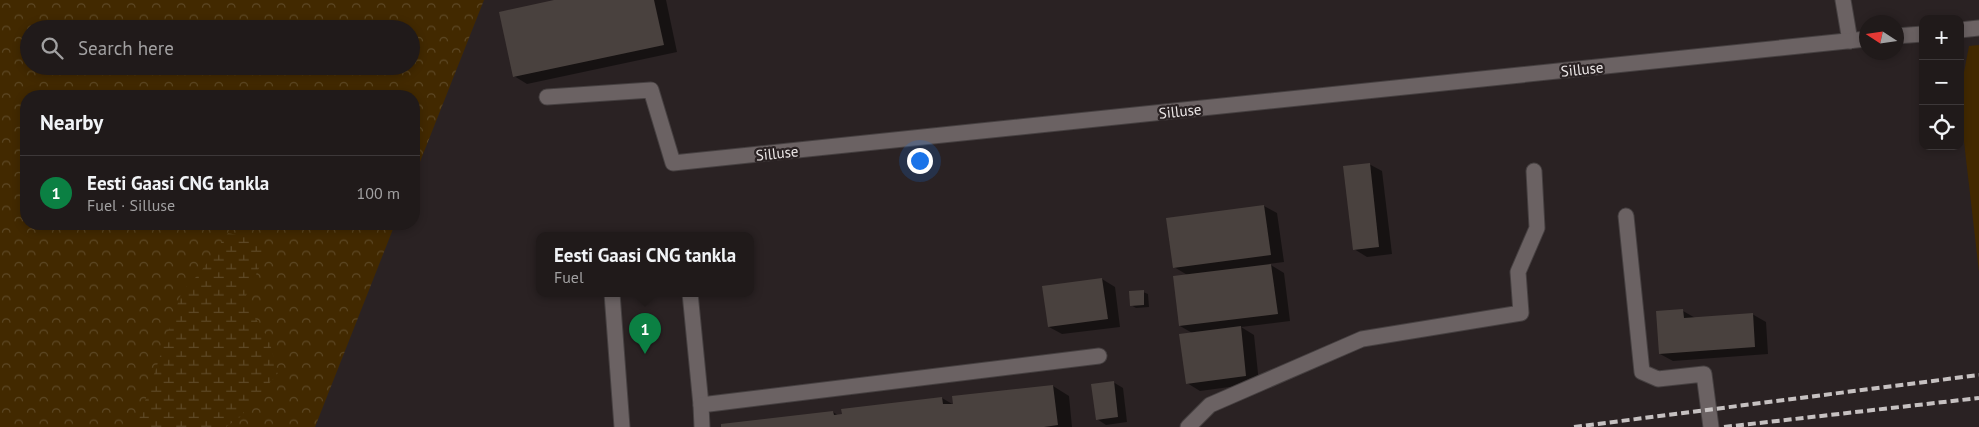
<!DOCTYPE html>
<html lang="en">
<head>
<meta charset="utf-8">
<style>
	:root { --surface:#201a1a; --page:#282323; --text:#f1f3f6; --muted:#a2a1a2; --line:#3d3839; --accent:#0b8043 }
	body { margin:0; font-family:"PT Sans",sans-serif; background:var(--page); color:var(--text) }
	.controls { position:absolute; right:15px; top:15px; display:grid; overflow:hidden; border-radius:10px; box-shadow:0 2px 8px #0003 }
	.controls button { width:45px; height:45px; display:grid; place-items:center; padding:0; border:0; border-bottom:1px solid var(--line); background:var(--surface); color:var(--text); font:25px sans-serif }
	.compass { position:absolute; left:1859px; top:15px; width:45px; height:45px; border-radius:50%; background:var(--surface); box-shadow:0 2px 8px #0003; rotate:282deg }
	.you { position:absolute; left:919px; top:160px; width:18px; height:18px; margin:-12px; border:4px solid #fff; border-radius:50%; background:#1a73e8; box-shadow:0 0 0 8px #1a73e833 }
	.badge { display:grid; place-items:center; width:32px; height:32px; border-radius:50%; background:var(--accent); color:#fff; font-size:16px; font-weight:700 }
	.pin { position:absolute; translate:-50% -41px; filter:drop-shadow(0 1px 2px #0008) }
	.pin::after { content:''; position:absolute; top:26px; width:18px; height:15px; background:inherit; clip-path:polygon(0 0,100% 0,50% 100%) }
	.popup { position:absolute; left:536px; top:232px; width:218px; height:65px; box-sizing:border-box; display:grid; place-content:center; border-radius:10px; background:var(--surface); filter:drop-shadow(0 1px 4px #0005); font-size:16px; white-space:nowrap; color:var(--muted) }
	.popup b { font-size:19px; color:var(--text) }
	.popup::after { content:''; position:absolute; left:50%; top:100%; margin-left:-10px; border:10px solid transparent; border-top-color:var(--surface) }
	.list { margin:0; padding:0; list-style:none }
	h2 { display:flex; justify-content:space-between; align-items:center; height:65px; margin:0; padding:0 20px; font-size:21px }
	h2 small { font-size:16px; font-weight:400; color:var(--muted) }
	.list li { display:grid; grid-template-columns:32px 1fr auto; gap:15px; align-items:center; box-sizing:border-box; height:75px; padding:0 20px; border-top:1px solid var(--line) }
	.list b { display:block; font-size:19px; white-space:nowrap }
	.list p { margin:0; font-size:16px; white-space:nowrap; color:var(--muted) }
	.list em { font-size:16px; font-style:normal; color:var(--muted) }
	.icon { flex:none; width:28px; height:28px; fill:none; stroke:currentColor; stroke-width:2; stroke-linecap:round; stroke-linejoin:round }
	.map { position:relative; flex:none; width:1979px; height:427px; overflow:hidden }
	.search { position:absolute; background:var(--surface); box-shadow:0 2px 8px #0003; left:20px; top:20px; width:400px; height:55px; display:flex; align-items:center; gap:12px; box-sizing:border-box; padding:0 18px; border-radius:28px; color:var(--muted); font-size:19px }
	.panel { position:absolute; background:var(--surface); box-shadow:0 2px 8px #0003; left:20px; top:90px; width:400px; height:140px; border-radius:20px }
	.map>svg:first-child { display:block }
	.green { fill:#422900 }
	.forest { fill:url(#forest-crowns); fill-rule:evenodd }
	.wetland { fill:url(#wetland-marsh) }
	.shadow { fill:#0007 }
	.building { fill:#49413e }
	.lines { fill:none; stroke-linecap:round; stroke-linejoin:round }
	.minor-casing { stroke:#464041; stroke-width:17 }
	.minor { stroke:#6b6263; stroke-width:15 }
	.rail { stroke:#c6c1c1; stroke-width:4; stroke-dasharray:8 4; stroke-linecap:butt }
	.labels { text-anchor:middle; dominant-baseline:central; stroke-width:4.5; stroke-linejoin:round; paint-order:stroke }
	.street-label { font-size:15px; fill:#ece7e7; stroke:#2a2223 }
</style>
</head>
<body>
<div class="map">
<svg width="1979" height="427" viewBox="0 0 1979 427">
	<defs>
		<pattern id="forest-crowns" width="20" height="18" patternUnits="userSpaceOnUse" patternTransform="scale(1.25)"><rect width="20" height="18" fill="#422900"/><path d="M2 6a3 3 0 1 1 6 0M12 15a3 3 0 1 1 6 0" fill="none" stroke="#5d4825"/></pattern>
		<pattern id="wetland-marsh" width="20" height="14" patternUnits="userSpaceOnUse" patternTransform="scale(1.25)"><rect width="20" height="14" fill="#422900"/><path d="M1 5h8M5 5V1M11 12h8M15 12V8" fill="none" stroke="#5d4825"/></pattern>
	</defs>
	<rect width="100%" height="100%" fill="#2a2223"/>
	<polygon class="green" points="1979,45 1979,272 1960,107 1960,93 1969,46"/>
	<path class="forest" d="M0,0h484l-70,177v-81h-388v128h369l-80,203h-315zM29,29h382v37h-382z"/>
	<polygon class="wetland" points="228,233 254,239 267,251 244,300 269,340 278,373 240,417 226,427 138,427 140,416 182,291 199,274"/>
	<g class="shadow">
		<polygon points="560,0 666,0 677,52 527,84 514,76"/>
		<polygon points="1369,164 1382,171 1392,254 1367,257 1354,249"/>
		<polygon points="1264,206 1277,213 1284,262 1269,264 1284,273 1290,321 1241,327 1254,335 1259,383 1200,391 1187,383 1194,334 1180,326 1189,276 1174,267"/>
		<polygon points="1102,279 1115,287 1120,327 1062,334 1049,327"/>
		<polygon points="1143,292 1148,294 1149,307 1136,308 1131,305"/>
		<polygon points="1683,311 1697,319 1752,314 1766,322 1768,354 1673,361 1660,354"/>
		<polygon points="1113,382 1123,388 1127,422 1106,425 1097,419"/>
		<polygon points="1053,386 1069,396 1072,427 723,427 833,412 839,416 942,398 954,405"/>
	</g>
	<g class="building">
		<polygon points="554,0 654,0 664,45 513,77 499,12"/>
		<polygon points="1370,163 1379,247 1353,250 1343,166"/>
		<polygon points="1264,205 1271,255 1173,268 1166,218"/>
		<polygon points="1271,264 1278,314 1179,326 1173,276"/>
		<polygon points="1102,278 1108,319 1048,327 1042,286"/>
		<polygon points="1144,290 1144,305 1130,306 1129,291"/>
		<polygon points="1683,309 1684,318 1753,313 1755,347 1659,354 1656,311"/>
		<polygon points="1241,326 1246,376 1186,384 1179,334"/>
		<polygon points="1114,381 1118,417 1096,420 1091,384"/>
		<polygon points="1053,385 1058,425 1044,427 721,427 721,424 833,411 834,415 842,414 841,409 942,397 943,404 953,404 952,396"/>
	</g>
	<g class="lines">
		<g class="minor-casing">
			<g id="minor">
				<polyline points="1843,0 1850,41"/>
				<polyline points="1960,30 1979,28"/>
				<polyline points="1896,36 1923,34"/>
				<polyline points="547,97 651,90 673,163 1866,39"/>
				<polyline points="1626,216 1642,372 1658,379 1704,374 1711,427"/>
				<polyline points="612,293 622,427"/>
				<polyline points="690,293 701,405"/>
				<polyline points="702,427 701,405 1099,356"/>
				<polyline points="1188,427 1210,405 1362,339 1521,313 1518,272 1537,228 1534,171"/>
			</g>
		</g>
		<use href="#minor" class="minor"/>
		<g class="rail">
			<polyline points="1574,427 1979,375"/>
			<polyline points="1724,427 1979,398"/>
		</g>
	</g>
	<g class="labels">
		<g class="street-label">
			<text transform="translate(1582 69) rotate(-6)">Silluse</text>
			<text transform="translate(1180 111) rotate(-6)">Silluse</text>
			<text transform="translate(777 153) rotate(-6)">Silluse</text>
		</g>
	</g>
</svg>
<div class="controls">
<button>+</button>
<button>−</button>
<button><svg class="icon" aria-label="locate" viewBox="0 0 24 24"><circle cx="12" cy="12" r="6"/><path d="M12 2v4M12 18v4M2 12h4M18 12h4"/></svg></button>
</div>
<svg class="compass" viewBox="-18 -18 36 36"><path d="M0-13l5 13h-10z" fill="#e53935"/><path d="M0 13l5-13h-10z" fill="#a2a1a2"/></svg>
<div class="you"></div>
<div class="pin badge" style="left:645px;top:354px">1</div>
<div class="popup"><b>Eesti Gaasi CNG tankla</b>Fuel</div>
<div class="search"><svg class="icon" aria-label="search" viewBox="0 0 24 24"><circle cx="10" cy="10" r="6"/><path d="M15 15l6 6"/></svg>Search here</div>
<section class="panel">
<h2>Nearby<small></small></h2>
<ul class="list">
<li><span class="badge">1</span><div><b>Eesti Gaasi CNG tankla</b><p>Fuel · Silluse</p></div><em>100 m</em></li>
</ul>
</section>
</div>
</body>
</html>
